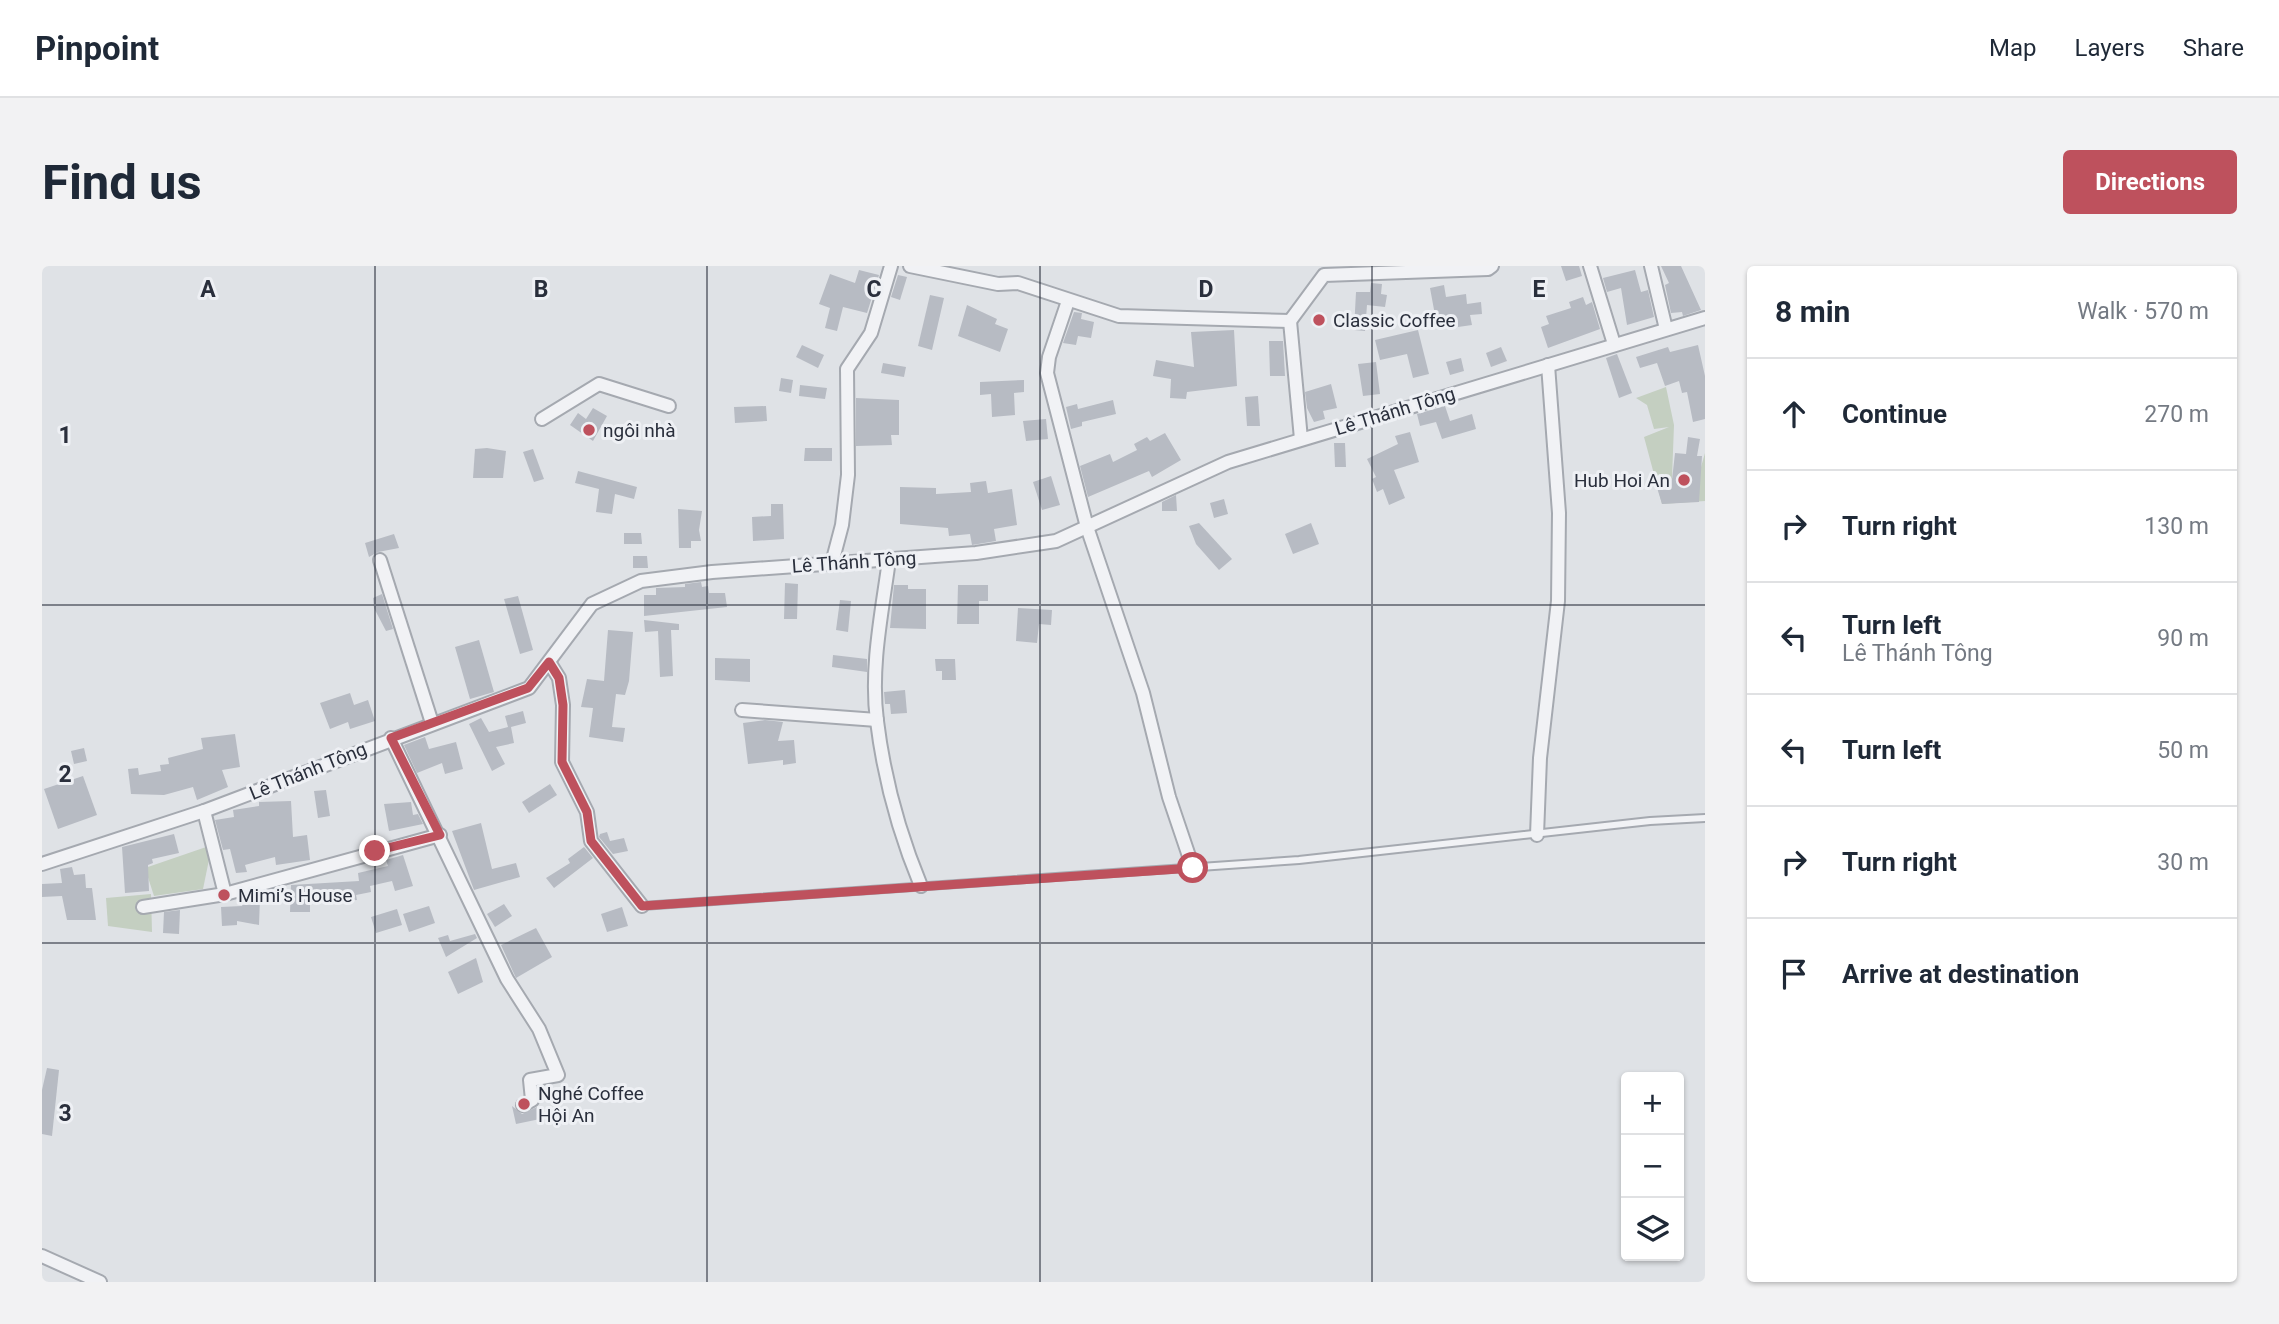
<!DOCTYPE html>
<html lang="en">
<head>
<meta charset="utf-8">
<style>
	:root { --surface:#fff; --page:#f2f2f3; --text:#1f2937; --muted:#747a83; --line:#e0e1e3; --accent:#be515d }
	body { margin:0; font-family:Roboto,sans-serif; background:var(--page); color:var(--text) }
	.controls { position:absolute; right:21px; bottom:21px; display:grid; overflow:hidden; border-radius:7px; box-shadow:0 2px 5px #0004 }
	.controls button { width:63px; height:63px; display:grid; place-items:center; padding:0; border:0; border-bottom:2px solid var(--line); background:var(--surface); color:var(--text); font:35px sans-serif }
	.stop { position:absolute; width:21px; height:21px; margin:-16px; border:5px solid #be515d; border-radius:50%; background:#fff }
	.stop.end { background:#be515d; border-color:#fff; box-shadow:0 2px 7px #0008 }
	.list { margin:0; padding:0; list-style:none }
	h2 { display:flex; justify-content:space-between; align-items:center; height:91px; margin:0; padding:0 28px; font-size:30px }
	h2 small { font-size:23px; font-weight:400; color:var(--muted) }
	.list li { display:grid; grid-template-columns:46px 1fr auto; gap:21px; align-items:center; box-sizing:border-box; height:112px; padding:0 28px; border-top:2px solid var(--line) }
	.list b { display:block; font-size:26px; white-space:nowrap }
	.list p { margin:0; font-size:23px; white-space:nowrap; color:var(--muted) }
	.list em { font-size:23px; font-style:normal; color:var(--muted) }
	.icon { flex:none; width:38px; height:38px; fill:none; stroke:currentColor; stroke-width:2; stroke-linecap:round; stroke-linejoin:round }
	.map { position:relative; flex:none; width:1663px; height:1016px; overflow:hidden; border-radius:7px }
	header { display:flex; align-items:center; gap:42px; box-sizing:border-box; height:98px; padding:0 35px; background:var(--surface); border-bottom:2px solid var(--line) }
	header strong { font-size:33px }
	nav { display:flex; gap:38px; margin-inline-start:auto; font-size:24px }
	.intro { display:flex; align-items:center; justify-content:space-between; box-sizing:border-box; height:168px; padding:0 42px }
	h1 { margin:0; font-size:49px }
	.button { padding:18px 32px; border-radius:7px; background:var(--accent); color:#fff; font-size:24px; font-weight:700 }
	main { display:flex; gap:42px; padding:0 42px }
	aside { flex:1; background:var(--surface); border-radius:7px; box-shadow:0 2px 5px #0004 }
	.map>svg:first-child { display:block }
	.green { fill:#c4cfc1 }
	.building { fill:#b7bbc3 }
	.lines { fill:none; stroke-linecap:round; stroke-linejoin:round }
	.service-casing { stroke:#a5a9b0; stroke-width:10 }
	.minor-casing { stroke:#a5a9b0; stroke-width:16 }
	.service { stroke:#f1f2f5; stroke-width:6 }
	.minor { stroke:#f1f2f5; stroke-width:12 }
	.route { stroke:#be515d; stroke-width:9 }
	.grid { fill:none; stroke:#2a2f3c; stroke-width:2; stroke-opacity:0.55 }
	.poi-dot { fill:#be515d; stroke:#eef0f4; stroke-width:2.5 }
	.labels { text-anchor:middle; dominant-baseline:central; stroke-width:6; stroke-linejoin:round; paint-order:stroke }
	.poi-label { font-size:19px; fill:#2a2f3c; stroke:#eef0f4; text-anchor:start }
	.street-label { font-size:19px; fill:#2a2f3c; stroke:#eef0f4 }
	.grid-label { font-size:23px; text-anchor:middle; font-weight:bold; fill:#2a2f3c; stroke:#eef0f4; stroke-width:6; stroke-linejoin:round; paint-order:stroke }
</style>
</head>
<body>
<header>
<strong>Pinpoint</strong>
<nav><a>Map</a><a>Layers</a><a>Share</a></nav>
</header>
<div class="intro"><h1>Find us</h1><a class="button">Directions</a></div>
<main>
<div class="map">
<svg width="1663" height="1016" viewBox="0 0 1663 1016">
	<rect width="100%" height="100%" fill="#dfe2e6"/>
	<g class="green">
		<polygon points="1624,121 1632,159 1630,212 1655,215 1663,187 1663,235 1620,238 1602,171 1627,161 1612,163 1605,139 1594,132"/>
		<polygon points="170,579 161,623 112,630 103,602"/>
		<polygon points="109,628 110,666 66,660 64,632"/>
	</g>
	<g class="building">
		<polygon points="1519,0 1537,0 1540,10 1524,15"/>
		<polygon points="1619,0 1639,0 1659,44 1641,50 1640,46 1629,47 1623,19 1627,17"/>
		<polygon points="817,4 837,9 825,47 801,41 795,65 783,62 788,42 777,38 788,8 813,17"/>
		<polygon points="1593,4 1599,26 1606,24 1612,51 1585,59 1579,22 1565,26 1561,12"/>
		<polygon points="856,9 865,11 858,34 849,31"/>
		<polygon points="1329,17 1340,18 1339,28 1345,29 1343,41 1325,39 1323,65 1312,64 1314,26 1328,26"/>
		<polygon points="1402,19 1404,31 1424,28 1425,38 1439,36 1440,48 1428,49 1430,59 1416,61 1416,56 1395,60 1388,22"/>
		<polygon points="888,29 902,32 890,84 876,80"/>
		<polygon points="1541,31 1544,39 1550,36 1558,63 1506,82 1499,61 1507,58 1504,50 1529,42 1527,36"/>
		<polygon points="925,39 955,53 953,58 966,63 958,86 916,70"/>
		<polygon points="1032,46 1040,47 1039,53 1052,56 1049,72 1036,70 1034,79 1021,77"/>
		<polygon points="1192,64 1195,120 1145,126 1144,133 1128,132 1129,113 1111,110 1114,94 1152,101 1149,66"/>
		<polygon points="1376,64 1387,108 1371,112 1365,88 1338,94 1333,74"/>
		<polygon points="1227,75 1241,75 1243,110 1228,110"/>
		<polygon points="760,79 782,89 776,102 754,91"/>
		<polygon points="1656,79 1663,110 1663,153 1651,156 1645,126 1640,127 1637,115 1623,120 1615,97 1598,102 1594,91 1626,81 1628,86"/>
		<polygon points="1459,81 1465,95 1449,101 1444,87"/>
		<polygon points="1575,88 1590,127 1577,132 1564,92"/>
		<polygon points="1419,92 1422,105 1408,109 1404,96"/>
		<polygon points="1334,96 1338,128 1321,130 1316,98"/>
		<polygon points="841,97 864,101 862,111 839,107"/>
		<polygon points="739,112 751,114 749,127 737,125"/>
		<polygon points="982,114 982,126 972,127 973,149 950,151 949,128 938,129 938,116"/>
		<polygon points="1289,118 1295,142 1281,145 1283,153 1272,156 1265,142 1263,126"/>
		<polygon points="758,119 785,122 783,133 757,130"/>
		<polygon points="1216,130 1218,160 1205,160 1203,131"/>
		<polygon points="814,132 857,134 857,169 849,169 850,179 814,180"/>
		<polygon points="1071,134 1074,148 1040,156 1040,160 1029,163 1024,141 1035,138 1036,143"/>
		<polygon points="724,140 725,155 693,157 692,141"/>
		<polygon points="1403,140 1408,155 1430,148 1434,163 1400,173 1394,156 1378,160 1375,148"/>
		<polygon points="551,142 565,150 551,175 528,159 536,147 544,153"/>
		<polygon points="1004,153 1006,173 984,175 981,155"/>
		<polygon points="1368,166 1377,196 1352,204 1363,232 1347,239 1341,223 1335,226 1330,213 1334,211 1325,193 1356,178 1353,170"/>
		<polygon points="1123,167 1139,194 1110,211 1107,205 1046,231 1038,200 1068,188 1071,196 1095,184 1092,178 1105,171 1108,175"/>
		<polygon points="1646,171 1658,173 1655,190 1660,190 1657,236 1620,238 1613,215 1630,214 1633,187 1644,188"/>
		<polygon points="1292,177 1303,177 1304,201 1293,201"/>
		<polygon points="445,182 464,185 461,212 431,212 433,183"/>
		<polygon points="763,182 790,182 790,195 762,195"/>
		<polygon points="491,183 502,213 492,216 481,186"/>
		<polygon points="536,205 595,221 592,233 573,228 570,248 554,246 557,223 533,217"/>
		<polygon points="1009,210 1018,239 1000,244 991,216"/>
		<polygon points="944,215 946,227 970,223 975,259 952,263 954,275 930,279 928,268 907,270 906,262 858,258 858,221 894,222 894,228 929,226 928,217"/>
		<polygon points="1134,229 1135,245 1120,245 1120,236"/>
		<polygon points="1182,233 1186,248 1172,252 1168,237"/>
		<polygon points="729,238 741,238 742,273 711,275 710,251 729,250"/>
		<polygon points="636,243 660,245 657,264 659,275 649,275 649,282 637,282"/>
		<polygon points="1157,257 1190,293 1177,304 1154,278 1147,260"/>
		<polygon points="1269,257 1277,278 1251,288 1243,268"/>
		<polygon points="582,267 599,267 600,278 582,278"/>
		<polygon points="352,268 357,282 336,286 327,291 323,277"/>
		<polygon points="591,290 605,290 606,302 591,302"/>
		<polygon points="659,316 660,321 666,320 667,327 683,327 685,341 602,350 602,329 614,329 614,322 643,321 643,318"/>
		<polygon points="743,317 756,318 755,353 742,353"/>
		<polygon points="852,319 866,319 866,323 884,323 884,363 848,362"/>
		<polygon points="916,319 946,319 946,335 937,335 937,358 915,358"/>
		<polygon points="340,328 351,363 344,365 332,342 331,332"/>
		<polygon points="476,330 491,384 478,388 462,333"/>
		<polygon points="798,334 809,335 806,366 794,364"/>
		<polygon points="976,342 1010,344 1009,359 997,358 995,377 974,375"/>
		<polygon points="602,354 637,358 637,364 629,364 631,410 618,411 616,365 603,366"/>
		<polygon points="566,364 591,366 587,415 583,429 574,428 570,461 583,462 581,476 547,471 551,442 539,441 545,413 562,415"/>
		<polygon points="437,374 452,426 428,433 413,381"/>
		<polygon points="791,389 825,393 825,406 790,401"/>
		<polygon points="673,392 708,393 708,416 673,414"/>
		<polygon points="893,393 913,393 914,414 900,414 900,405 894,405"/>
		<polygon points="863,424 865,447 849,448 848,438 843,438 842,426"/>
		<polygon points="308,427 312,439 326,434 333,455 308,463 306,456 288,463 278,437"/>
		<polygon points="481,445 484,457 469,461 472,477 454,481 463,498 450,505 427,458 439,452 447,466 466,461 463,450"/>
		<polygon points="723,454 741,456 736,475 752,474 754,497 741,499 741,494 706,498 701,457"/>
		<polygon points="193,468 198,501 180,504 186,521 155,534 151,521 122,529 89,528 86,503 96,502 97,509 119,505 118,499 127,498 126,492 161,483 159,472"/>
		<polygon points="383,471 387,483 414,476 421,503 403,508 400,497 375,507 362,479"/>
		<polygon points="42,482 45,495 32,498 29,485"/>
		<polygon points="41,510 55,549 16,563 2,523"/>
		<polygon points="508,518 515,529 487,547 480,536"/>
		<polygon points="284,524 288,550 276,552 272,525"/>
		<polygon points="249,535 251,571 265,569 268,594 234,599 233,591 203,599 205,606 194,607 188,583 181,584 173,554 192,551 191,544 217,540 217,536"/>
		<polygon points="369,536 371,549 376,548 381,558 347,565 342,538"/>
		<polygon points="439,557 450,603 474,597 478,611 432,624 410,565"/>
		<polygon points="565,566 568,575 582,572 586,585 571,588 557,571 558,568"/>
		<polygon points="132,568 137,587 110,593 111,597 106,599 107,625 83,627 80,581"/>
		<polygon points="542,581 551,592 512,622 504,612 528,597 526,593"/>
		<polygon points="361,589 371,620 353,625 350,615 328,620 329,626 314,629 315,634 268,638 268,646 248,646 249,619 317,615 316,607 346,600 344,594"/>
		<polygon points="30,601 32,609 43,608 44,622 50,622 54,654 25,654 20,630 0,631 0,618 20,617 18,603"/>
		<polygon points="204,631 218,632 217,659 195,655 195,659 180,660 179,641 200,640"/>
		<polygon points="462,638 470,650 453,661 445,648"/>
		<polygon points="387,640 393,657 367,666 361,648"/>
		<polygon points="580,641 586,660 565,666 559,648"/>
		<polygon points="355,643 360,659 334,667 329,651"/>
		<polygon points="138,644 137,668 121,667 122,646"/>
		<polygon points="494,662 510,691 474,712 459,679"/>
		<polygon points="433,668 435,672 404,691 396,672 406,669 408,675"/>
		<polygon points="434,692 441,716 416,728 406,706"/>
		<polygon points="5,802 17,804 10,870 0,868 0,824"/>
		<polygon points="470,840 480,848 495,841 498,853 474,858"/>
	</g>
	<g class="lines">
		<g class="service-casing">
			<polyline id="service" points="600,640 1257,594 1608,555 1663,552"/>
		</g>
		<g class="minor-casing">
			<g id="minor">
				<polyline points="868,0 956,18 976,17 1077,50 1248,55 1282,9 1446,3 1450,0"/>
				<polyline points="1548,0 1572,78"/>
				<polyline points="1609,0 1624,63"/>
				<polyline points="1026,35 1007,91 1005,107 1045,261 1101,427 1127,531 1151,602"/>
				<polyline points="1248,55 1259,173"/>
				<polyline points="500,153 557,118 627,140"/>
				<polyline points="338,294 390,457"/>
				<path d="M847,294c-7,52 -19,108 -12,161 7,57 22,112 44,165"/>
				<polyline points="790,297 800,259 806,209 805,103 829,67 849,0"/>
				<polyline points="507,396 517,412 521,439 520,496 545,546 549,575 600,640"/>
				<polyline points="700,444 835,454"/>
				<polyline points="349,472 465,713 497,763 516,809 488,814 490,834 481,839"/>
				<polyline points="162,545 183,628"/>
				<polyline points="1495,569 1498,492 1516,335 1517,247 1506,99"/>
				<polyline points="0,598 162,545 487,422 550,338 599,315 670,306 934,287 1014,275 1186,196 1663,52"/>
				<polyline points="101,641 183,628 398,569"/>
				<polyline points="0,990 58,1016"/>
			</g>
		</g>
		<use href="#service" class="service"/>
		<use href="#minor" class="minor"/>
	</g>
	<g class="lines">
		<polyline class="route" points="333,585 398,569 349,472 486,422 507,396 517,412 521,439 520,496 545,546 549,575 600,640 1151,602"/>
	</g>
	<path class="grid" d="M333,0v1016M665,0v1016M998,0v1016M1330,0v1016M0,339h1663M0,677h1663"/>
	<g class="poi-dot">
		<circle cx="1277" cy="54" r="7"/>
		<circle cx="547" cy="164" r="7"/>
		<circle cx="1642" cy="214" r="7"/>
		<circle cx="182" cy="629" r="7"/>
		<circle cx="482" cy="838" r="7"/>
	</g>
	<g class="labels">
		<g class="poi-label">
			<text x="1291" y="54">Classic Coffee</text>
			<text x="561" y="164">ngôi nhà</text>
			<text x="1628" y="214" text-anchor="end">Hub Hoi An</text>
			<text x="196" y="629">Mimi’s House</text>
			<text x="496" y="827">Nghé Coffee<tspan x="496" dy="22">Hội An</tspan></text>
		</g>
		<g class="street-label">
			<text transform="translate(1353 145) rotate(-17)">Lê Thánh Tông</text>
			<text transform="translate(812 296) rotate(-4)">Lê Thánh Tông</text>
			<text transform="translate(266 505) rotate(-22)">Lê Thánh Tông</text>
		</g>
	</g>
	<g class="grid-label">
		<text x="166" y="31">A</text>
		<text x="499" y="31">B</text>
		<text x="832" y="31">C</text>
		<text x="1164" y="31">D</text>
		<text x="1497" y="31">E</text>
		<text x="23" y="177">1</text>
		<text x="23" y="516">2</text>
		<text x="23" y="855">3</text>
	</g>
</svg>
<div class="controls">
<button>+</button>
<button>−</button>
<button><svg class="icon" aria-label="layers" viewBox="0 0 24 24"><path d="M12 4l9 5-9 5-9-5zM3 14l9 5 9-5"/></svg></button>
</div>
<div class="stop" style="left:1151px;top:602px"></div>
<div class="stop end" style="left:333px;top:585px"></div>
</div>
<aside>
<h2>8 min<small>Walk · 570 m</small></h2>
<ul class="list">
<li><svg class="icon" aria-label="ahead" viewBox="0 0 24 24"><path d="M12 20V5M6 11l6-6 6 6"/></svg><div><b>Continue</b></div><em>270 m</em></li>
<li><svg class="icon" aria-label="right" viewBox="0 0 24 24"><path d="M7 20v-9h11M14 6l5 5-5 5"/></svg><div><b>Turn right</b></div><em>130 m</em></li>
<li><svg class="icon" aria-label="left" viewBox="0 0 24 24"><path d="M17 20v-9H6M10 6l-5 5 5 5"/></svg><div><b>Turn left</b><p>Lê Thánh Tông</p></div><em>90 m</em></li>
<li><svg class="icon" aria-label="left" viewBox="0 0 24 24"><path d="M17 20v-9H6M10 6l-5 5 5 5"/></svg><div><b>Turn left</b></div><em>50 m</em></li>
<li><svg class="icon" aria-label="right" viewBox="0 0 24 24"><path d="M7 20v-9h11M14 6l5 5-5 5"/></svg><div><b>Turn right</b></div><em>30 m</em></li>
<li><svg class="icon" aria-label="arrive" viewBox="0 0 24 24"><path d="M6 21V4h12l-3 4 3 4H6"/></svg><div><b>Arrive at destination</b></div></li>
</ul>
</aside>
</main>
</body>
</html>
